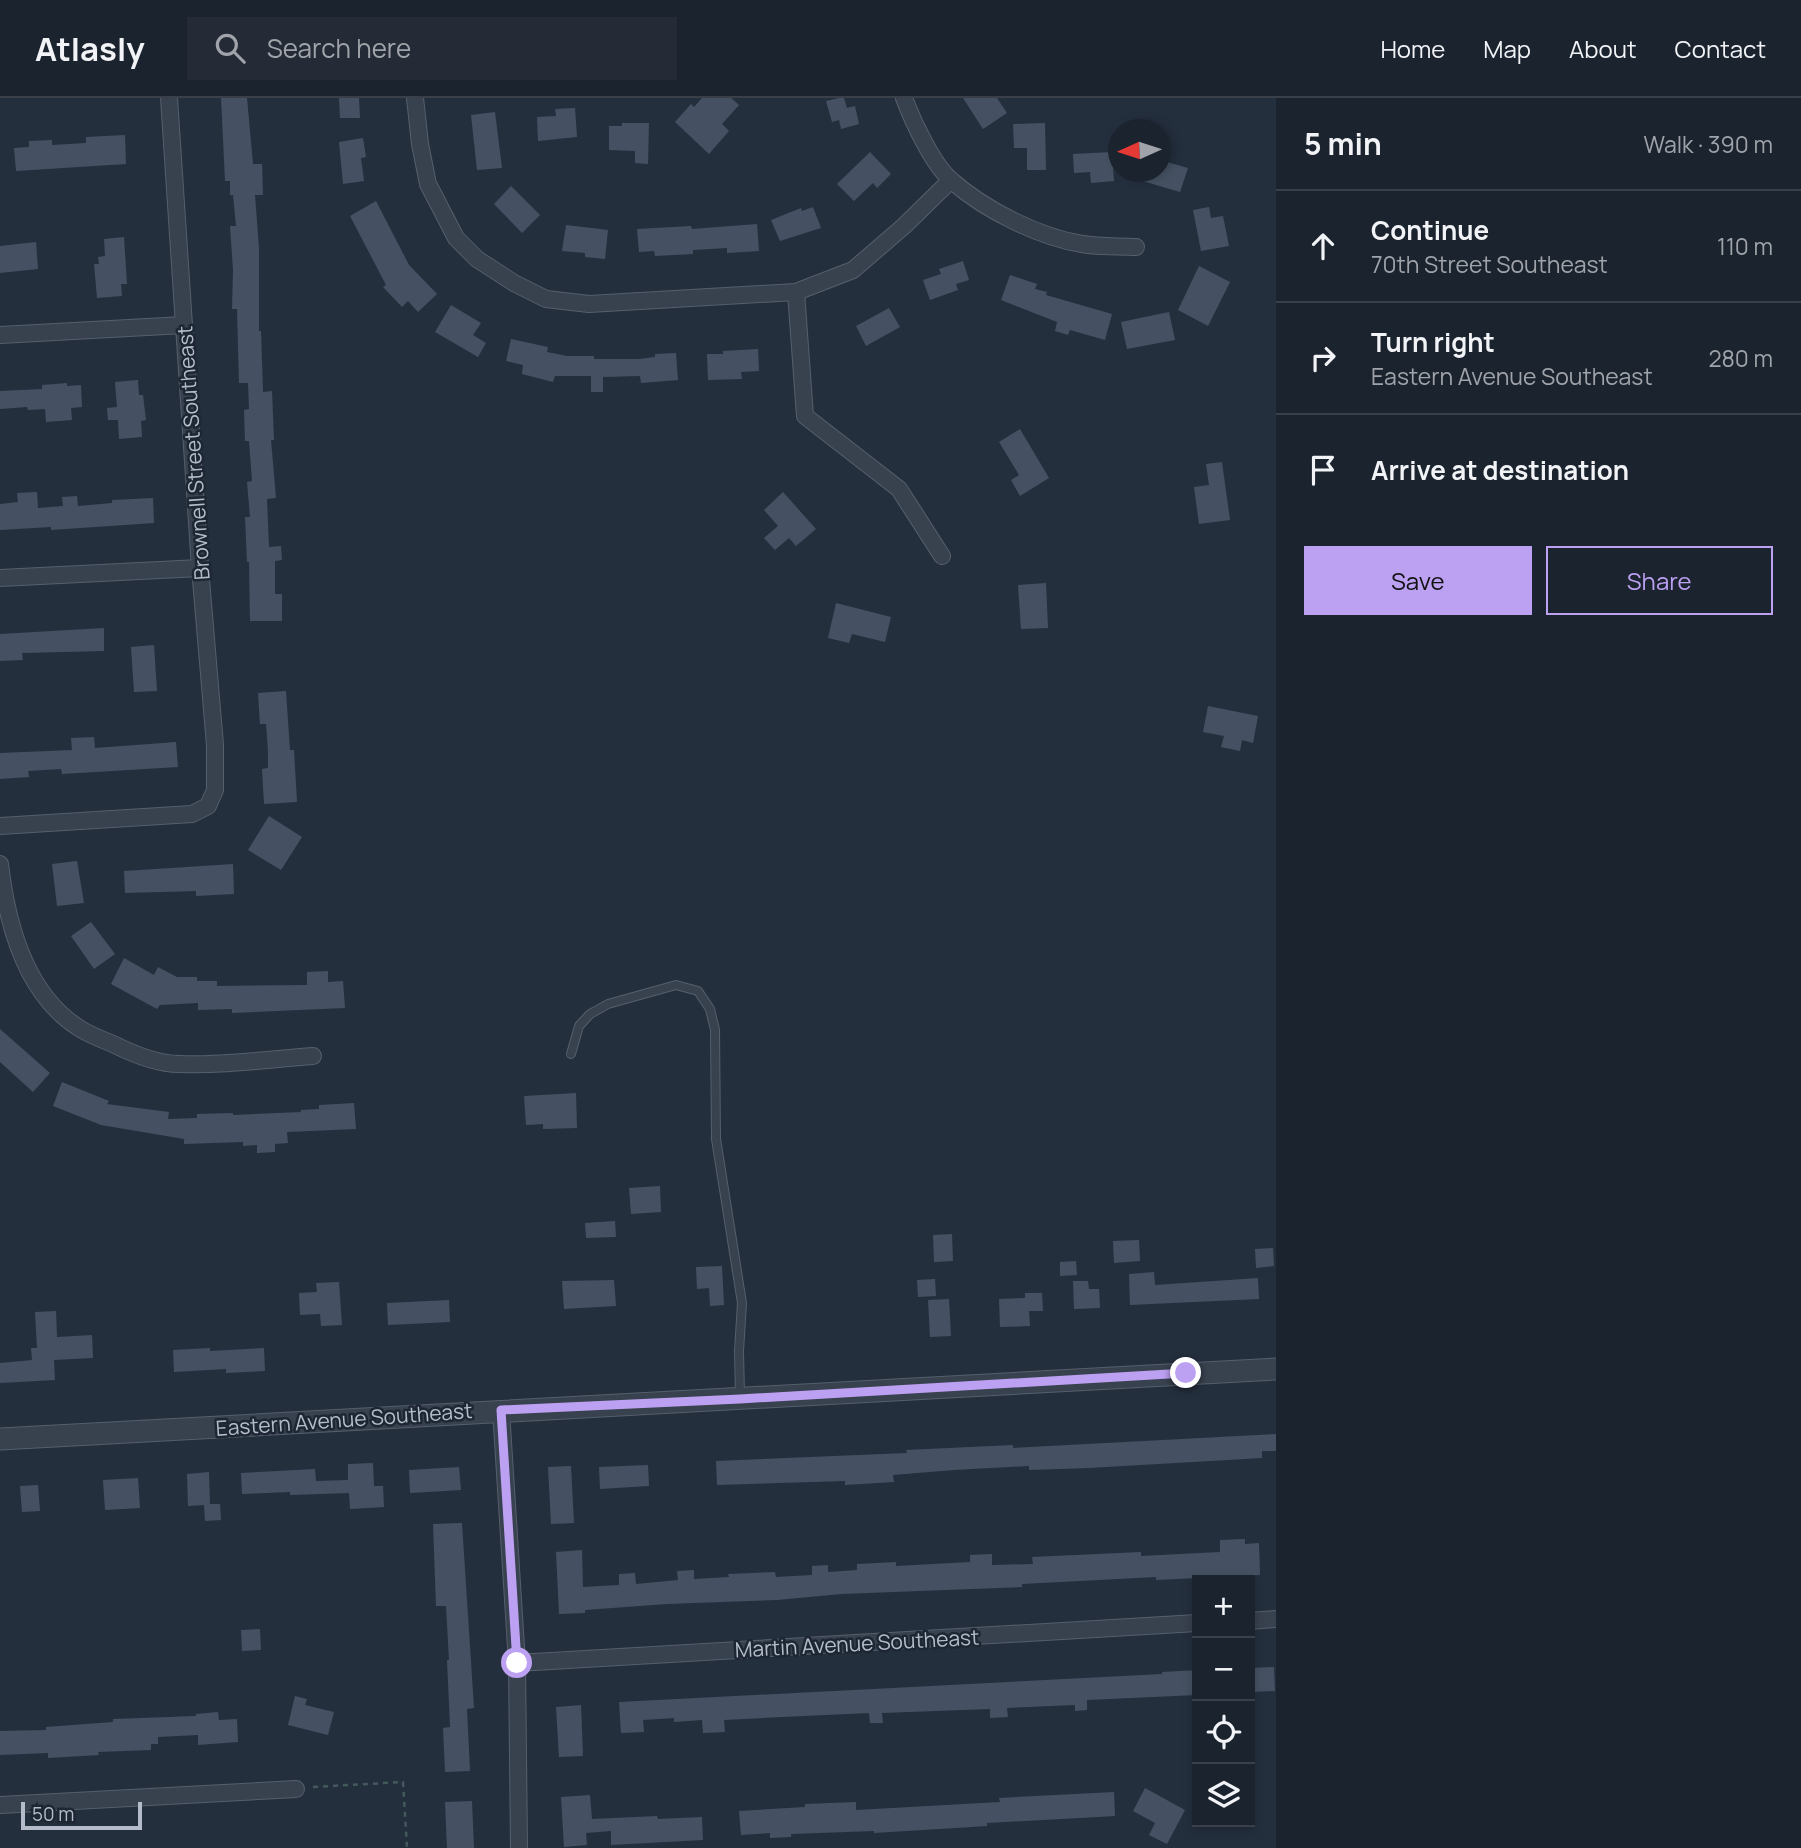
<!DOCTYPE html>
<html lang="en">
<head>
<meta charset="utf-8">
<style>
	:root { --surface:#1b232e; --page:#242b36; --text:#f1f3f6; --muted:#a0a4aa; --line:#39404a; --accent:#bca0f2 }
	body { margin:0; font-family:Manrope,sans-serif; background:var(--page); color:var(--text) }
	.controls { position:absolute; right:21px; bottom:21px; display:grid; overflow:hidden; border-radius:0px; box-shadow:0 4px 10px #0003 }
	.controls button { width:63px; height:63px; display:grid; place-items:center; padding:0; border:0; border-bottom:2px solid var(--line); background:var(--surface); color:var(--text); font:35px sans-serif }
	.compass { position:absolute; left:1108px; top:21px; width:63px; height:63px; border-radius:50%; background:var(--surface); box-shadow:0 4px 10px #0003; rotate:267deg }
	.scale { position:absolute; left:21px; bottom:18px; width:121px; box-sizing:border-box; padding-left:7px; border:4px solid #b4bcc9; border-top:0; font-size:19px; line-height:24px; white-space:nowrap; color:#b4bcc9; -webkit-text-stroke:5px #1d2633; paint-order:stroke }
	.stop { position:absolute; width:21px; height:21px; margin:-16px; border:5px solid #bca0f2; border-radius:50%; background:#fff }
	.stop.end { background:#bca0f2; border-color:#fff; box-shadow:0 2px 7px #0008 }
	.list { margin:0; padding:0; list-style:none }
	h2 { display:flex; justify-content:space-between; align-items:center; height:91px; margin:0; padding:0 28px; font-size:30px }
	h2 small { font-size:23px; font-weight:400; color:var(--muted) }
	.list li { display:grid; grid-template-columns:46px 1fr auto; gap:21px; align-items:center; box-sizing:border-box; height:112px; padding:0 28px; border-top:2px solid var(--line) }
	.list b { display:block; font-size:26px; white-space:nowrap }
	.list p { margin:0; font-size:23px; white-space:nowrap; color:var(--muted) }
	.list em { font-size:23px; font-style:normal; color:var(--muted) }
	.actions { display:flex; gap:14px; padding:21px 28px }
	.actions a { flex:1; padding:16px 0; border:2px solid var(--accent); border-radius:0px; text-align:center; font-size:24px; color:var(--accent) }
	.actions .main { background:var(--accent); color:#111 }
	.icon { flex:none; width:38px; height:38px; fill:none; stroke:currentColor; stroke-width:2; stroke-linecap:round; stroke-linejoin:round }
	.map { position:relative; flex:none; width:1276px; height:1750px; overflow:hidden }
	header { display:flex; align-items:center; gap:42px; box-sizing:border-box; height:98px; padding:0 35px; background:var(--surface); border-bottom:2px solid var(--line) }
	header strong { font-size:33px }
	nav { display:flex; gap:38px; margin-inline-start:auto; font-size:24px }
	.search { width:490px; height:63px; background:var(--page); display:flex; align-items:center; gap:18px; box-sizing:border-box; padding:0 24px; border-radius:0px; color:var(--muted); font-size:26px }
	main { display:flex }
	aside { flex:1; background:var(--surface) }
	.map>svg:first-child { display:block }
	.building { fill:#455162 }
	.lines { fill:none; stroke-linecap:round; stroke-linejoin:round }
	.service-casing { stroke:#565f6c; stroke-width:10 }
	.minor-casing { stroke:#565f6c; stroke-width:18 }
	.tertiary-casing { stroke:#565f6c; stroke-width:23 }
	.path { stroke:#44595c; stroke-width:2.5; stroke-dasharray:5 5; stroke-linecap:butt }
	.service { stroke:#38414e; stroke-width:8 }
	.minor { stroke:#38414e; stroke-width:16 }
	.tertiary { stroke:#38414e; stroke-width:21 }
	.route { stroke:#bca0f2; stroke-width:9 }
	.labels { text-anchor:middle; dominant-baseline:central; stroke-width:5; stroke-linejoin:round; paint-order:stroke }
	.street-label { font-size:21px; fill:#b4bcc9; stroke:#1d2633 }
</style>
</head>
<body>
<header>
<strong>Atlasly</strong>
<div class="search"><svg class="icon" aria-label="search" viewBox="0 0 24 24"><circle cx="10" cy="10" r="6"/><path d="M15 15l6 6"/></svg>Search here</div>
<nav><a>Home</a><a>Map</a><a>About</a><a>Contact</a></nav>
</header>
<main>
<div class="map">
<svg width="1276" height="1750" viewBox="0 0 1276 1750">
	<rect width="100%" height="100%" fill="#242f3e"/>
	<g class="building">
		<polygon points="221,0 247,0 253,66 262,66 263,97 255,97 259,150 259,233 261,233 263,294 272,293 274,342 271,342 276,400 267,401 269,449 281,448 282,462 275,463 275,496 282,496 282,523 250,523 249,464 247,464 245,419 250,419 247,384 252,383 249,343 245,343 244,312 249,311 248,285 239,285 237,211 232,211 233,172 230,128 236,128 233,97 230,97 230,83 225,83"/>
		<polygon points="339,0 359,0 360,20 340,20"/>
		<polygon points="702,0 731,0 739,7 722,26 729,33 709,56 675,24 691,6 694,9"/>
		<polygon points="839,0 844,0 847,10 855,8 859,26 841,31 839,22 832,24 826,3"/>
		<polygon points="963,0 997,0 1007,15 983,31"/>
		<polygon points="575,10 577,39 538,43 537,19 556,18 555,11"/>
		<polygon points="495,14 502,70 477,72 471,17"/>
		<polygon points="622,25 649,25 648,66 635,65 635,53 609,52 609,28 622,28"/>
		<polygon points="1045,25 1046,72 1027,72 1027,50 1014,50 1013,26"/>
		<polygon points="125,37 126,66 16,73 14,50 29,49 29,43 52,42 52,47 86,45 86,39"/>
		<polygon points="363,40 366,59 361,60 364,83 343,86 339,44"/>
		<polygon points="870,54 891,76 877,90 873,85 854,103 837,86"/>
		<polygon points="1112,54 1114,83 1091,85 1090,74 1074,75 1073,56"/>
		<polygon points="1160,62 1188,70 1180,94 1122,77 1123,74 1160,74"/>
		<polygon points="511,88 540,117 522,135 494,106"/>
		<polygon points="376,103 409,167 437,196 418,214 408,203 402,209 383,189 386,187 350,118"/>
		<polygon points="813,109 821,130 780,143 771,122 801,110 802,113"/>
		<polygon points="1209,109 1211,120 1223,118 1229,148 1201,153 1193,112"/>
		<polygon points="757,126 759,153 727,155 727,150 693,152 693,156 655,158 654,153 639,154 637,131 691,128 692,131"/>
		<polygon points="566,127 608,132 605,161 585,159 585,155 562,153"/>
		<polygon points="124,139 127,186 121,186 122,198 97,200 94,166 99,166 98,159 105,158 104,141"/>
		<polygon points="36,144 38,171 0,175 0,148"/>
		<polygon points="963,163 969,182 956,186 958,192 930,202 923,182 941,176 939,171"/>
		<polygon points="1199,168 1230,184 1208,228 1178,212"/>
		<polygon points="1010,177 1037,186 1035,191 1047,194 1046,197 1112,216 1105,242 1070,232 1068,237 1055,233 1057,224 1001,202"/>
		<polygon points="451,207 481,225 473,237 486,245 478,259 435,234"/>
		<polygon points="889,210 900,229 866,248 856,228"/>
		<polygon points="1169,214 1175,242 1127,251 1121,224"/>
		<polygon points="511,241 548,249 547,254 567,258 594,258 594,261 639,261 655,259 655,256 676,255 678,282 641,285 640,278 603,279 603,294 591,294 591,278 555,278 553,284 522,276 523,267 506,263"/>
		<polygon points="758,251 759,273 741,274 742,281 708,282 707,256 723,256 723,253"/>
		<polygon points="138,282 139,297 143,297 146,322 141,323 142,339 119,341 118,322 108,322 107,310 117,309 115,284"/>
		<polygon points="67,285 67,288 81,287 82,309 71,310 72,322 46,324 45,311 28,312 27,309 0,311 0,293 42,291 42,287"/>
		<polygon points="1020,331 1049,380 1020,398 1011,382 1019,377 999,344"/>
		<polygon points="1222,364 1230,422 1199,426 1194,389 1209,387 1206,366"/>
		<polygon points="37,394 38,410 63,408 62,399 77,398 78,408 112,405 112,402 153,400 154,425 51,432 51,429 0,432 0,406 18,404 17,395"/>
		<polygon points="783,394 816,431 796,448 789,440 775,452 764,440 778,428 764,412"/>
		<polygon points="1046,485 1048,530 1021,531 1018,487"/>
		<polygon points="836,505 891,519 885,544 852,536 849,545 828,540"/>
		<polygon points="104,530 104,553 22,555 23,562 0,563 0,536"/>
		<polygon points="154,547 157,593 134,594 131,549"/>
		<polygon points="286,593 290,652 294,652 297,704 264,706 262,671 268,670 268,653 266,626 260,626 258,595"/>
		<polygon points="1208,608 1258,618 1253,645 1242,642 1240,653 1221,649 1224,638 1203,634"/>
		<polygon points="94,639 95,650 176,644 178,669 62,676 61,671 28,673 29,679 0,681 0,655 72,652 71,640"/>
		<polygon points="269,718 302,739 281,772 248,752"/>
		<polygon points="77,763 84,805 57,808 52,766"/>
		<polygon points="233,766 234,796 196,798 196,793 125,795 124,773"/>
		<polygon points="91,824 115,856 94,871 71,838"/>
		<polygon points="124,860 154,877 158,869 177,879 197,879 197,883 217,883 217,888 307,887 307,874 328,873 328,884 343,883 345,910 232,915 232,911 198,912 198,905 160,907 157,911 111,886"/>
		<polygon points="0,931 50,975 33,994 0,964"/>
		<polygon points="62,984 109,1003 107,1006 169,1014 168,1021 197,1020 197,1016 233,1015 233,1017 301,1014 301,1012 319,1011 319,1007 354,1005 356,1031 287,1034 288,1045 275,1046 275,1054 257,1055 257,1047 243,1048 243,1044 184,1046 184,1041 101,1027 53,1008"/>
		<polygon points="576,995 577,1030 543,1031 543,1026 526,1027 524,998"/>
		<polygon points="660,1088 661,1114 631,1116 629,1090"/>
		<polygon points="615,1123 616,1139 586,1140 585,1125"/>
		<polygon points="952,1136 953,1163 934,1164 933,1137"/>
		<polygon points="1139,1142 1140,1163 1114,1165 1113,1143"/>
		<polygon points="1273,1150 1274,1168 1256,1170 1255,1151"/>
		<polygon points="1076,1163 1077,1177 1060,1178 1060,1164"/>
		<polygon points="722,1168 724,1207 710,1208 709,1190 697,1191 696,1169"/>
		<polygon points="1154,1174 1155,1187 1258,1180 1259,1201 1130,1207 1129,1176"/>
		<polygon points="935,1181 936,1198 918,1199 917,1182"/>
		<polygon points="614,1182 616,1208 564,1211 562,1183"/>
		<polygon points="1073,1183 1088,1183 1089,1191 1099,1191 1100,1210 1074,1211"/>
		<polygon points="339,1184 342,1227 321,1228 320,1216 300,1217 299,1195 317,1194 316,1185"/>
		<polygon points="1025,1195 1042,1195 1043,1213 1029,1213 1030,1228 1000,1229 999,1201 1025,1200"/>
		<polygon points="949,1201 951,1238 930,1239 928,1202"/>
		<polygon points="449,1202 450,1224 388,1227 387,1205"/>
		<polygon points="56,1213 57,1239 92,1237 93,1260 54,1262 55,1282 0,1285 0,1265 32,1262 31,1250 37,1250 35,1214"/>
		<polygon points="210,1250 210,1253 264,1250 265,1273 226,1275 226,1271 174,1274 173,1252"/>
		<polygon points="1276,1336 1276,1353 1262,1353 1262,1360 1089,1370 1029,1372 1029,1368 954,1372 893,1377 894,1384 845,1387 845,1383 717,1387 716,1363 907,1355 906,1352 1013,1347 1013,1350"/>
		<polygon points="373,1365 374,1388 383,1388 384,1409 350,1411 349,1395 290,1397 290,1394 242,1396 241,1375 315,1371 316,1383 348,1382 348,1366"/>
		<polygon points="648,1367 649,1388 600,1391 599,1369"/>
		<polygon points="571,1368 574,1425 551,1426 548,1369"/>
		<polygon points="459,1369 461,1392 410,1395 409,1372"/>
		<polygon points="209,1374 210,1406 220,1406 221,1422 205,1423 204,1407 188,1408 187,1376"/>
		<polygon points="138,1380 140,1410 105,1412 103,1382"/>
		<polygon points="38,1387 40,1413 22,1414 20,1388"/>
		<polygon points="462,1425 474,1610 467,1611 470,1673 445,1674 443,1630 450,1629 447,1562 449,1562 446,1508 436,1508 433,1426"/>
		<polygon points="1245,1441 1245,1446 1259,1445 1260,1477 1156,1482 1156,1479 1022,1486 1022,1489 841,1496 777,1502 667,1506 585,1512 585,1515 559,1516 556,1454 582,1452 583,1489 619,1487 619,1476 635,1475 636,1486 678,1482 677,1473 694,1472 694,1481 729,1479 728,1476 775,1474 776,1479 812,1477 812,1468 828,1467 828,1474 857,1472 857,1466 896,1464 896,1468 970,1464 970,1457 992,1456 992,1467 1033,1466 1032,1459 1141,1454 1141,1458 1220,1454 1220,1442"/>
		<polygon points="260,1531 261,1552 242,1553 241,1532"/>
		<polygon points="1274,1569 1275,1593 1250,1594 1250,1570"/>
		<polygon points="1197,1572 1197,1597 1087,1602 1087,1612 1075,1613 1075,1607 1007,1610 1008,1619 990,1620 990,1611 882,1615 883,1625 870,1625 869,1615 782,1619 724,1622 725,1634 703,1635 702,1622 674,1624 674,1620 643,1622 644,1634 621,1635 619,1604 1162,1576 1162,1574"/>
		<polygon points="295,1598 307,1601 305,1607 334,1614 328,1637 288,1627"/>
		<polygon points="581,1607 583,1658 559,1659 556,1609"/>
		<polygon points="218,1614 219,1622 237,1621 238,1644 198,1647 198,1637 158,1639 158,1646 151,1646 151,1652 98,1654 99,1657 48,1660 48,1655 0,1657 0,1633 46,1632 46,1629 113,1624 113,1621 196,1618 196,1616"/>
		<polygon points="1145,1690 1185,1712 1167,1746 1149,1737 1155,1725 1133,1713"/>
		<polygon points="1114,1694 1115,1718 987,1725 987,1728 874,1735 874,1733 791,1736 791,1739 770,1740 770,1735 741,1737 739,1713 805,1709 805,1706 856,1704 856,1712 1000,1704 999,1700"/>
		<polygon points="590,1697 592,1721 657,1718 658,1721 702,1719 703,1742 611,1747 611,1733 586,1735 587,1747 564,1749 561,1699"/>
		<polygon points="472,1703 474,1750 447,1750 445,1704"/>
	</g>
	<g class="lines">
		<g class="service-casing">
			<polyline id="service" points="571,956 579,928 590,916 608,906 676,887 698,893 710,911 715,932 716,1041 742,1205 739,1253 740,1298"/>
		</g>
		<g class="minor-casing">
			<g id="minor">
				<polyline points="415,0 420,46 428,86 456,140 477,161 514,185 546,201 589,206 796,194 853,172 904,128 951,82"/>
				<path d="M904,0c9,24 29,67 48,83 33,29 87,56 130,63 17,3 36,2 54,3"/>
				<polyline points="796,194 805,318 899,391 942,458"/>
				<polyline points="0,237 184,227"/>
				<polyline points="0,480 200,470"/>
				<polyline points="0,728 192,716 208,708 215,692 215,647 200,470 169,0"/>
				<path d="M0,766c7,61 26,134 84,167 9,5 19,9 29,13 20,10 44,20 66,20 42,2 92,-5 134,-8"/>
				<polyline points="501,1312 517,1565 519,1750"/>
				<polyline points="1250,1523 1276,1521"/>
				<polyline points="517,1565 1197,1525"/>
				<polyline points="0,1707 296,1691"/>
			</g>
		</g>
		<g class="tertiary-casing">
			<polyline id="tertiary" points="0,1341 1276,1271"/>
		</g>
		<polyline class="path" points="313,1689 403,1684 407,1750"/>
		<use href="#service" class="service"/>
		<use href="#minor" class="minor"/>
		<use href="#tertiary" class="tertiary"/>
	</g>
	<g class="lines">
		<polyline class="route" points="517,1565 501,1312 740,1301 1186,1275"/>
	</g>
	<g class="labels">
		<g class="street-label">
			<text transform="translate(193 355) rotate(-94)">Brownell Street Southeast</text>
			<text transform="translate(344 1321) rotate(-4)">Eastern Avenue Southeast</text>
			<text transform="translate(857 1545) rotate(-3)">Martin Avenue Southeast</text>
		</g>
	</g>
</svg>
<div class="controls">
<button>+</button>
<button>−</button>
<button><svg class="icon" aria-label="locate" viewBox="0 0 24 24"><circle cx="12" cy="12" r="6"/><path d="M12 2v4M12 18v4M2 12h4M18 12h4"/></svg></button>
<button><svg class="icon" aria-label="layers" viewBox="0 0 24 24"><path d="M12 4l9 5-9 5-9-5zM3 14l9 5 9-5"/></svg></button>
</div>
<svg class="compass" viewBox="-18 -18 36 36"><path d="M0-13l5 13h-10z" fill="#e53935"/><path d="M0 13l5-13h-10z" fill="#a0a4aa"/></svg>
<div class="scale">50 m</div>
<div class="stop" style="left:517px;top:1565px"></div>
<div class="stop end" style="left:1186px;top:1275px"></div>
</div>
<aside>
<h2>5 min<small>Walk · 390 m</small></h2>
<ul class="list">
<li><svg class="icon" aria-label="ahead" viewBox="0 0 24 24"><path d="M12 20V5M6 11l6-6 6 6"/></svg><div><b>Continue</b><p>70th Street Southeast</p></div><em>110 m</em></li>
<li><svg class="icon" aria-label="right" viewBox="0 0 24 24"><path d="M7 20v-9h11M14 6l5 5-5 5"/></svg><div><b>Turn right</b><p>Eastern Avenue Southeast</p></div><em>280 m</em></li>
<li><svg class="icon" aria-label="arrive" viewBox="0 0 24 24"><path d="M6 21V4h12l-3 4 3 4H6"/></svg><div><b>Arrive at destination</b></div></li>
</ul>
<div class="actions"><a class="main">Save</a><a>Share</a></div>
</aside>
</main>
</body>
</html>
